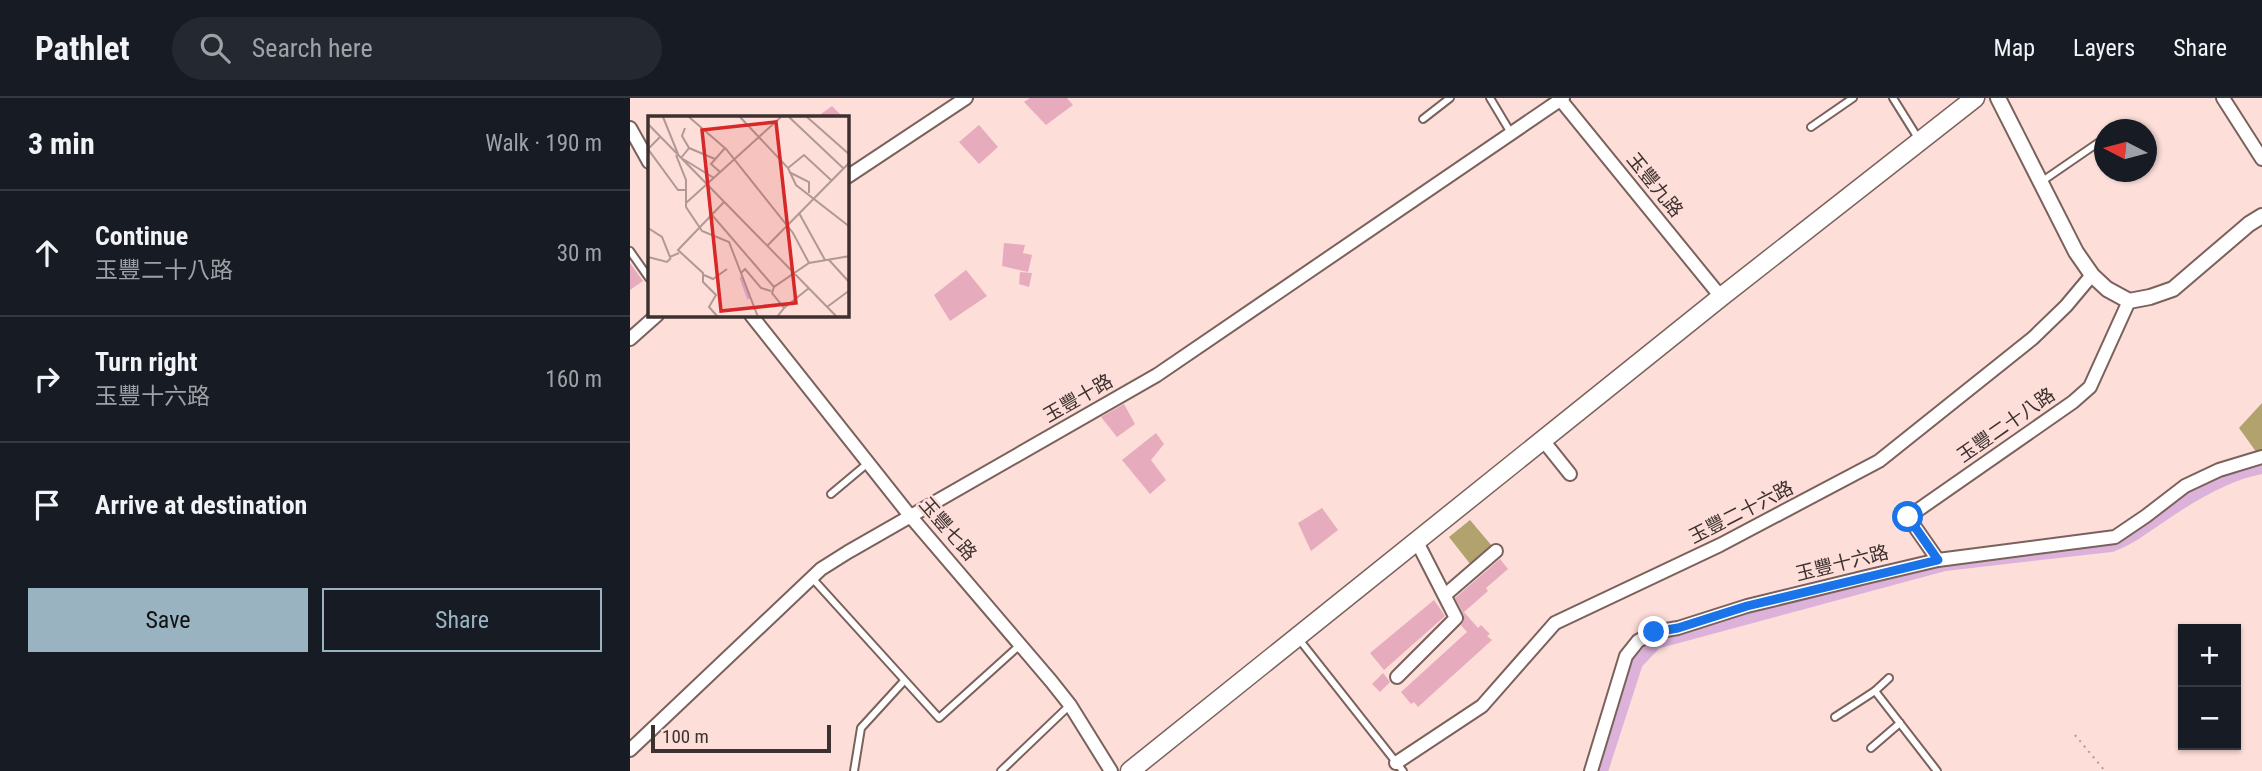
<!DOCTYPE html>
<html lang="en">
<head>
<meta charset="utf-8">
<style>
	:root { --surface:#171b24; --page:#242831; --text:#f1f3f6; --muted:#9ea1a6; --line:#363941; --accent:#99b3c0 }
	body { margin:0; font-family:"Roboto Condensed","Noto Sans TC",sans-serif; background:var(--page); color:var(--text) }
	.controls { position:absolute; right:21px; bottom:21px; display:grid; overflow:hidden; border-radius:0px; box-shadow:0 2px 5px #0004 }
	.controls button { width:63px; height:63px; display:grid; place-items:center; padding:0; border:0; border-bottom:2px solid var(--line); background:var(--surface); color:var(--text); font:35px sans-serif }
	.compass { position:absolute; left:1464px; top:21px; width:63px; height:63px; border-radius:50%; background:var(--surface); box-shadow:0 2px 5px #0004; rotate:276deg }
	.scale { position:absolute; left:21px; bottom:18px; width:180px; box-sizing:border-box; padding-left:7px; border:4px solid #3c312f; border-top:0; font-size:19px; line-height:24px; white-space:nowrap; color:#3c312f; -webkit-text-stroke:5px #fdded9; paint-order:stroke }
	.stop { position:absolute; width:21px; height:21px; margin:-16px; border:5px solid #1a73e8; border-radius:50%; background:#fff }
	.stop.end { background:#1a73e8; border-color:#fff; box-shadow:0 2px 7px #0008 }
	.list { margin:0; padding:0; list-style:none }
	h2 { display:flex; justify-content:space-between; align-items:center; height:91px; margin:0; padding:0 28px; font-size:30px }
	h2 small { font-size:23px; font-weight:400; color:var(--muted) }
	.list li { display:grid; grid-template-columns:46px 1fr auto; gap:21px; align-items:center; box-sizing:border-box; height:126px; padding:0 28px; border-top:2px solid var(--line) }
	.list b { display:block; font-size:26px; white-space:nowrap }
	.list p { margin:0; font-size:23px; white-space:nowrap; color:var(--muted) }
	.list em { font-size:23px; font-style:normal; color:var(--muted) }
	.actions { display:flex; gap:14px; padding:21px 28px }
	.actions a { flex:1; padding:16px 0; border:2px solid var(--accent); border-radius:0px; text-align:center; font-size:24px; color:var(--accent) }
	.actions .main { background:var(--accent); color:#111 }
	.icon { flex:none; width:38px; height:38px; fill:none; stroke:currentColor; stroke-width:2; stroke-linecap:round; stroke-linejoin:round }
	.map { position:relative; flex:none; width:1632px; height:673px; overflow:hidden }
	header { display:flex; align-items:center; gap:42px; box-sizing:border-box; height:98px; padding:0 35px; background:var(--surface); border-bottom:2px solid var(--line) }
	header strong { font-size:33px }
	nav { display:flex; gap:38px; margin-inline-start:auto; font-size:24px }
	.search { width:490px; height:63px; background:var(--page); display:flex; align-items:center; gap:18px; box-sizing:border-box; padding:0 24px; border-radius:38px; color:var(--muted); font-size:26px }
	main { display:flex }
	aside { flex:1; background:var(--surface) }
	.map>svg:first-child { display:block }
	.forest { fill:#b1a26e }
	.lines { fill:none; stroke-linecap:round; stroke-linejoin:round }
	.canal { stroke:#dcb2db; stroke-width:12 }
	.building { fill:#e6acbe }
	.service-casing { stroke:#7b615c; stroke-width:10 }
	.minor-casing { stroke:#7b615c; stroke-width:16 }
	.tertiary-casing { stroke:#7b615c; stroke-width:18 }
	.secondary-casing { stroke:#7b615c; stroke-width:21 }
	.path { stroke:#b39c98; stroke-width:2; stroke-dasharray:2 5; stroke-linecap:butt }
	.service { stroke:#fff; stroke-width:6 }
	.minor { stroke:#fff; stroke-width:12 }
	.tertiary { stroke:#fff; stroke-width:14 }
	.secondary { stroke:#fff; stroke-width:18 }
	.route { stroke:#1a73e8; stroke-width:9 }
	.labels { text-anchor:middle; dominant-baseline:central; stroke-width:5; stroke-linejoin:round; paint-order:stroke }
	.street-label { font-size:19px; fill:#3c312f; stroke:#fdded9 }
	.inset-river { fill:none; stroke:#dcb2db; stroke-width:3.5 }
	.inset-road { fill:none; stroke:#b09995; stroke-width:2 }
	.view { fill:#d62828; fill-opacity:0.15; stroke:#d62828; stroke-width:3.5 }
	.inset-edge { fill:none; stroke:#3c312f; stroke-width:3.5 }
</style>
</head>
<body>
<header>
<strong>Pathlet</strong>
<div class="search"><svg class="icon" aria-label="search" viewBox="0 0 24 24"><circle cx="10" cy="10" r="6"/><path d="M15 15l6 6"/></svg>Search here</div>
<nav><a>Map</a><a>Layers</a><a>Share</a></nav>
</header>
<main>
<aside>
<h2>3 min<small>Walk · 190 m</small></h2>
<ul class="list">
<li><svg class="icon" aria-label="ahead" viewBox="0 0 24 24"><path d="M12 20V5M6 11l6-6 6 6"/></svg><div><b>Continue</b><p>玉豐二十八路</p></div><em>30 m</em></li>
<li><svg class="icon" aria-label="right" viewBox="0 0 24 24"><path d="M7 20v-9h11M14 6l5 5-5 5"/></svg><div><b>Turn right</b><p>玉豐十六路</p></div><em>160 m</em></li>
<li><svg class="icon" aria-label="arrive" viewBox="0 0 24 24"><path d="M6 21V4h12l-3 4 3 4H6"/></svg><div><b>Arrive at destination</b></div></li>
</ul>
<div class="actions"><a class="main">Save</a><a>Share</a></div>
</aside>
<div class="map">
<svg width="1632" height="673" viewBox="0 0 1632 673">
	<rect width="100%" height="100%" fill="#fdded9"/>
	<g class="forest">
		<polygon points="1632,305 1632,354 1627,355 1609,330"/>
		<polygon points="840,422 862,448 841,467 819,439"/>
	</g>
	<g class="lines">
		<path class="canal" d="M972,673l35,-108 19,-20 289,-78 166,-19c25,-9 43,-26 66,-40 25,-16 56,-33 85,-38"/>
	</g>
	<g class="building">
		<polygon points="400,0 437,0 443,7 416,27 394,4"/>
		<polygon points="202,8 213,19 187,19"/>
		<polygon points="349,27 368,49 349,66 329,44"/>
		<polygon points="374,145 395,147 393,155 402,157 398,174 372,168"/>
		<polygon points="0,165 13,183 0,192"/>
		<polygon points="336,172 357,198 320,223 304,197"/>
		<polygon points="390,174 402,175 399,189 389,186"/>
		<polygon points="494,306 505,326 487,339 471,319"/>
		<polygon points="526,335 534,346 521,362 536,382 520,396 492,362"/>
		<polygon points="692,410 708,432 681,453 668,425"/>
		<polygon points="870,461 878,471 856,490 858,493 834,514 848,530 851,527 860,536 857,538 862,542 788,609 784,604 781,606 771,594 837,534 831,527 834,522 834,517 825,500"/>
		<polygon points="804,502 815,518 754,572 740,555"/>
		<polygon points="753,575 760,584 750,594 742,586"/>
	</g>
	<g class="lines">
		<g class="service-casing">
			<g id="service">
				<polyline points="860,0 881,35"/>
				<polyline points="1263,0 1288,40"/>
				<polyline points="793,21 820,0"/>
				<polyline points="1181,29 1223,0"/>
				<polyline points="1488,32 1488,31"/>
				<polyline points="1411,84 1475,40"/>
				<polyline points="0,153 19,180"/>
				<polyline points="201,396 238,365"/>
				<polyline points="182,480 309,620 390,547"/>
				<polyline points="668,540 773,673"/>
				<polyline points="1259,580 1245,593 1307,673"/>
				<polyline points="1205,619 1245,593"/>
				<polyline points="1241,650 1270,625"/>
				<polyline points="224,673 231,630 274,583"/>
				<polyline points="371,673 440,607"/>
			</g>
		</g>
		<g class="minor-casing">
			<g id="minor">
				<polyline points="929,0 1091,199"/>
				<polyline points="1593,0 1632,61"/>
				<polyline points="0,30 19,64"/>
				<polyline points="217,79 336,0"/>
				<polyline points="121,217 281,419 421,583 440,607 481,673"/>
				<polyline points="0,241 27,217"/>
				<polyline points="912,341 940,376"/>
				<polyline points="1308,462 1278,419 1443,304 1460,289 1499,203"/>
				<polyline points="815,497 866,453"/>
				<polyline points="767,579 826,520 786,442"/>
				<polyline points="0,652 191,471 218,454 527,277 933,0"/>
				<polyline points="766,665 852,608 925,525 1090,447 1249,363 1403,240 1436,208 1462,177"/>
				<polyline points="961,673 996,558 1008,543 1024,534 1048,530 1117,508 1236,479 1308,462 1485,439 1516,418 1555,388 1589,372 1632,359"/>
			</g>
		</g>
		<g class="tertiary-casing">
			<polyline id="tertiary" points="1368,0 1446,154 1462,177 1477,191 1499,203 1520,199 1543,191 1619,126 1632,118"/>
		</g>
		<g class="secondary-casing">
			<polyline id="secondary" points="500,673 1091,199 1345,0"/>
		</g>
		<polyline class="path" points="1445,637 1475,673"/>
		<use href="#service" class="service"/>
		<use href="#minor" class="minor"/>
		<use href="#tertiary" class="tertiary"/>
		<use href="#secondary" class="secondary"/>
	</g>
	<g class="lines">
		<polyline class="route" points="1024,534 1048,530 1117,508 1308,462 1278,419"/>
	</g>
	<g class="labels">
		<g class="street-label">
			<text transform="translate(1025 87) rotate(51)">玉豐九路</text>
			<text transform="translate(448 300) rotate(-30)">玉豐十路</text>
			<text transform="translate(1376 327) rotate(-35)">玉豐二十八路</text>
			<text transform="translate(1111 414) rotate(-27)">玉豐二十六路</text>
			<text transform="translate(318 431) rotate(49)">玉豐七路</text>
			<text transform="translate(1212 465) rotate(-14)">玉豐十六路</text>
		</g>
	</g>
	<g transform="translate(18 18)">
		<rect width="201" height="201" fill="#fdded9"/>
		<path class="inset-river" d="M93,161l8,22"/>
		<path class="inset-road" d="M15,1l15,37M41,1l37,32 67,84 16,30M92,1l48,51 8,17 54,42M141,1l54,51M159,1l43,38M0,8l189,193M12,21l-12,12 30,41h7M41,32l26,11M28,39l10,25v27l16,24 27,11 29,75M33,42l8,-10 -7,-12 3,-8M35,43l31,19M140,52l16,-13 27,25M72,56l-9,-8 14,-16M141,56l20,10v11M38,87l95,-86M151,97l26,47M64,99l62,72M0,112l14,9 8,20 9,-4M119,130l83,-84M0,141l19,5 4,-4M181,144l21,23M93,157l4,-4 16,19 10,3M56,159l9,4 14,-10M179,191l23,-17M136,192l25,-20M70,201l-9,-10 7,-12 -13,-13v-9l-25,-23 46,-48M129,201l7,-9 -12,-15 2,-6 35,-24 41,-7"/>
		<path class="view" d="M128,6l20,181 -75,8 -19,-181z"/>
		<rect width="201" height="201" class="inset-edge"/>
	</g>
</svg>
<div class="controls">
<button>+</button>
<button>−</button>
</div>
<svg class="compass" viewBox="-18 -18 36 36"><path d="M0-13l5 13h-10z" fill="#e53935"/><path d="M0 13l5-13h-10z" fill="#9ea1a6"/></svg>
<div class="scale">100 m</div>
<div class="stop" style="left:1278px;top:419px"></div>
<div class="stop end" style="left:1024px;top:534px"></div>
</div>
</main>
</body>
</html>
